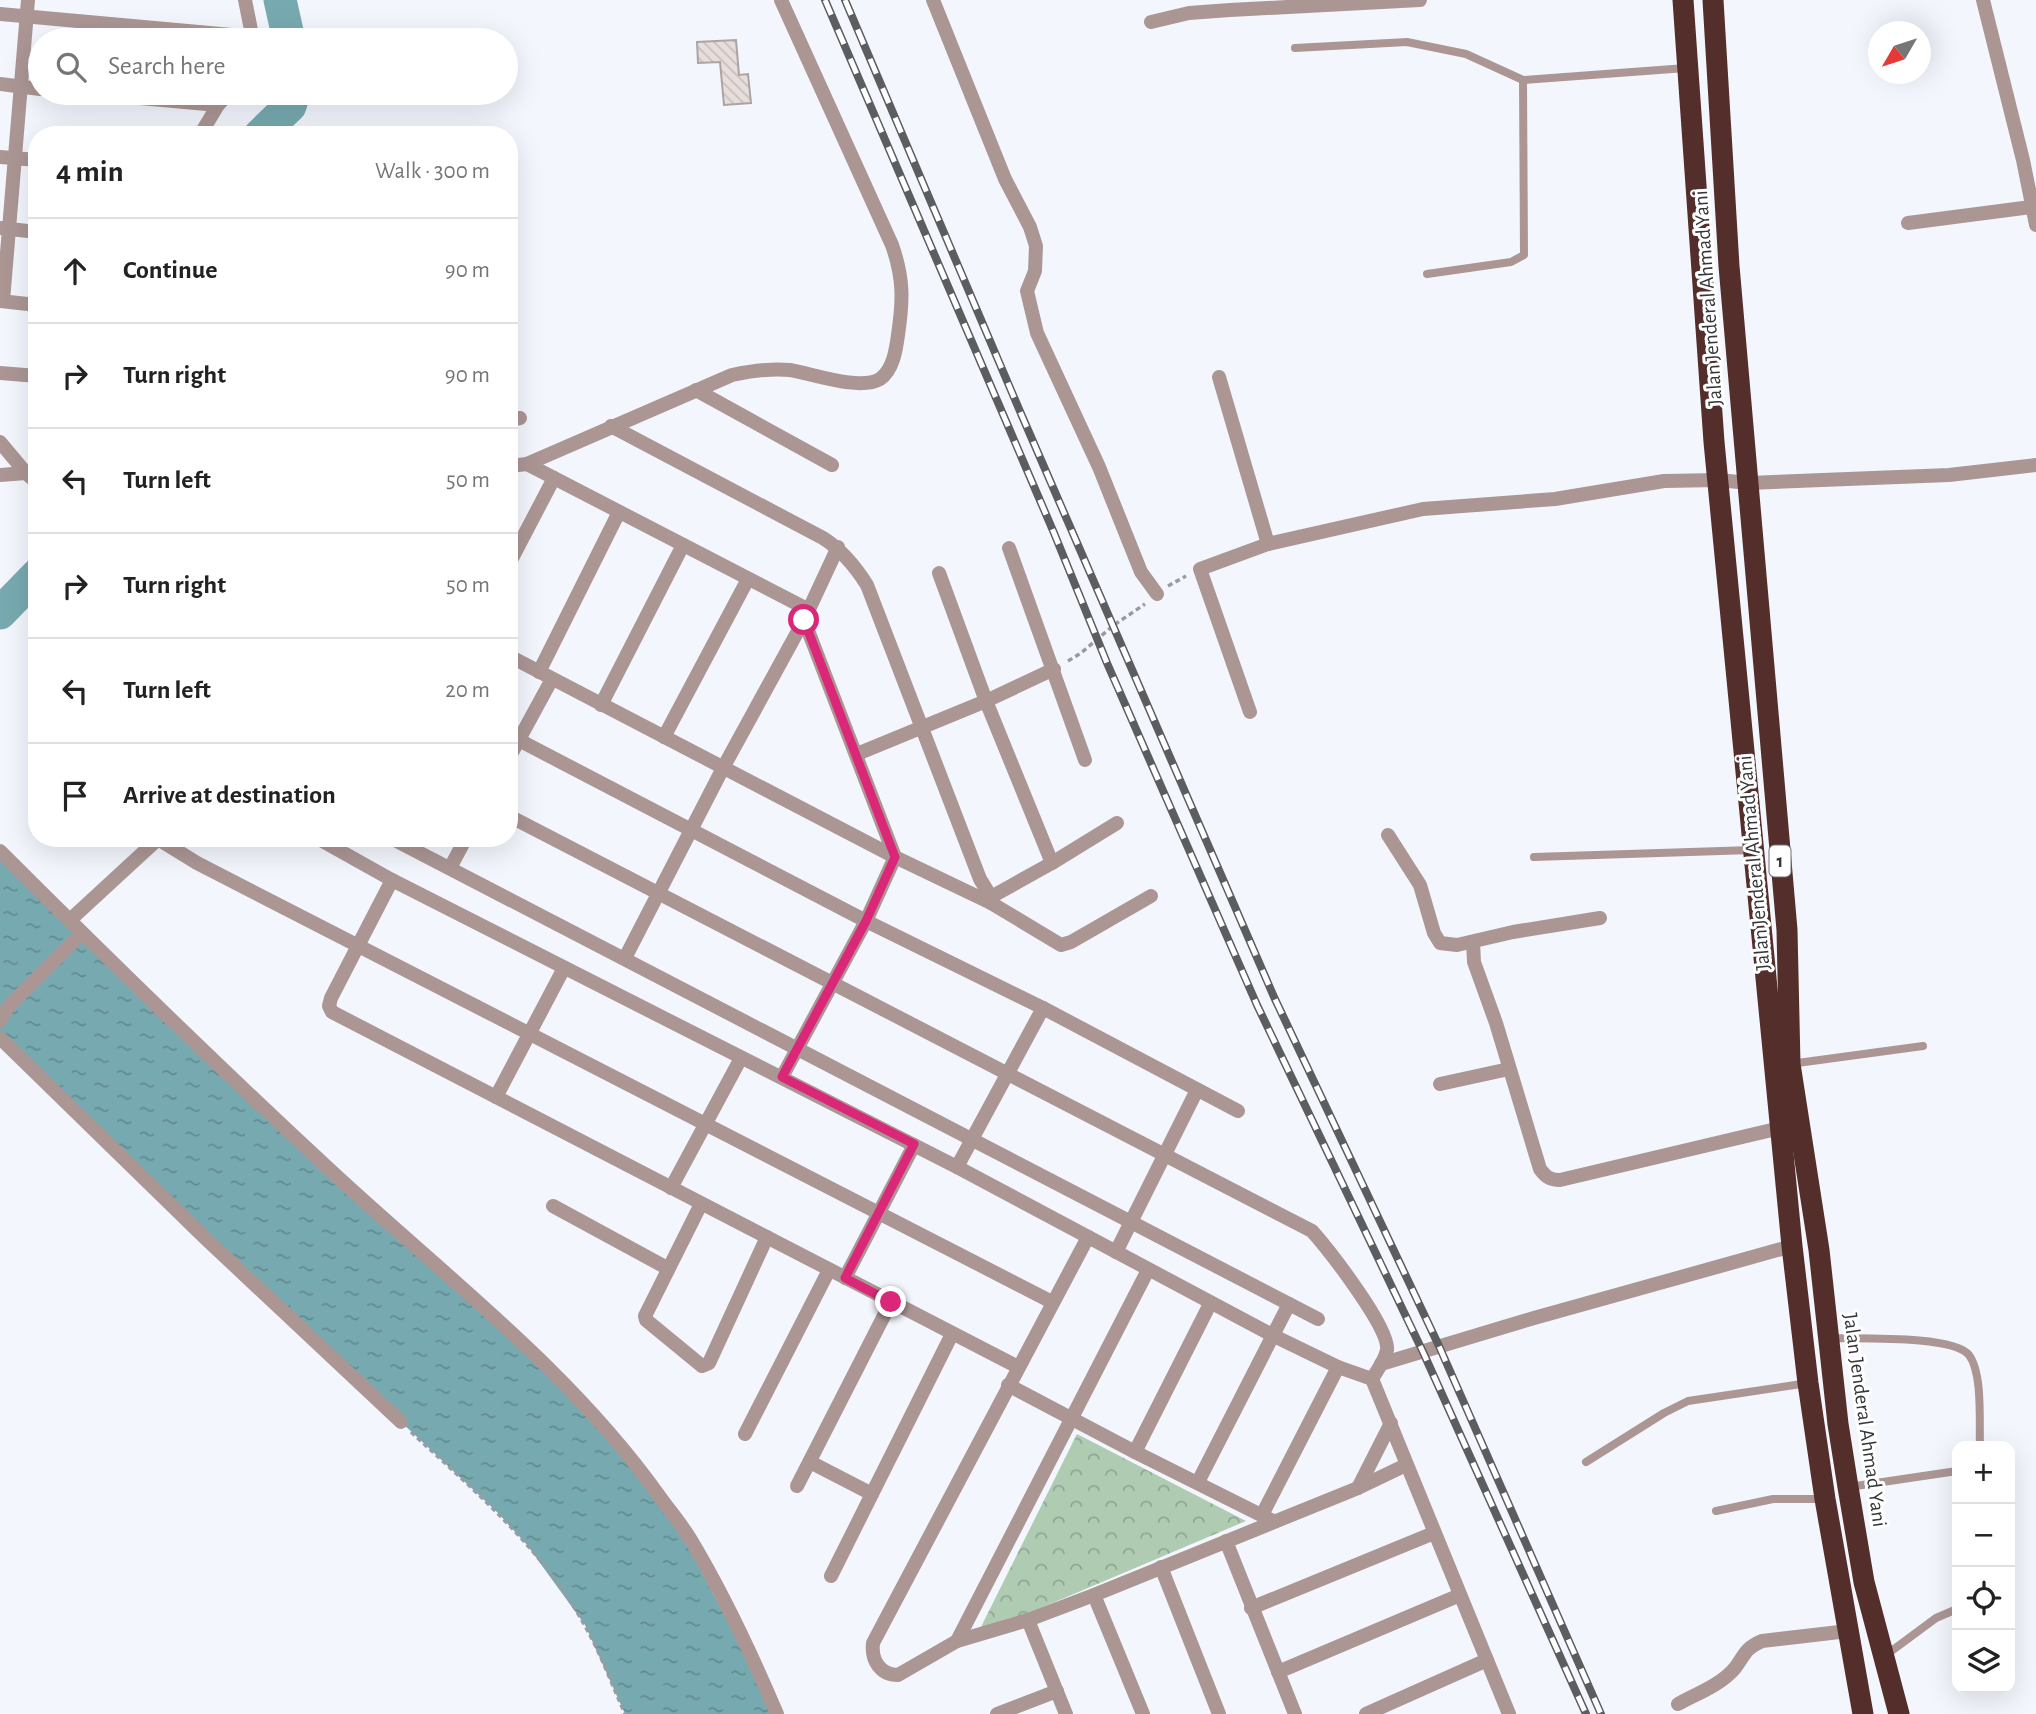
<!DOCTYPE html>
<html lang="en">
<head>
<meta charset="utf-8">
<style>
	:root { --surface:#fff; --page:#f6f6f6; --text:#222; --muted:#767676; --line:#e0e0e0 }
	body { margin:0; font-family:"Alegreya Sans",sans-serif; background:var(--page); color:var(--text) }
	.controls { position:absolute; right:21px; bottom:21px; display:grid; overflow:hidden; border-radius:14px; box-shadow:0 7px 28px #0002 }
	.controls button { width:63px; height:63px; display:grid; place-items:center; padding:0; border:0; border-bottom:2px solid var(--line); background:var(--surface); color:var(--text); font:35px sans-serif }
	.compass { position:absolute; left:1868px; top:21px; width:63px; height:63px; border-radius:50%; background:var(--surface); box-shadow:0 7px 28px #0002; rotate:231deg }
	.stop { position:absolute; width:21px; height:21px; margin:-16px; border:5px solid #db2777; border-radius:50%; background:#fff }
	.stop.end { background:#db2777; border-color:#fff; box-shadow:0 2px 7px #0008 }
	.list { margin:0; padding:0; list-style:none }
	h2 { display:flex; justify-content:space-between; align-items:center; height:91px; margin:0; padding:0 28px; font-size:30px }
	h2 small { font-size:23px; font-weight:400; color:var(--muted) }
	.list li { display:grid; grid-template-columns:46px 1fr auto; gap:21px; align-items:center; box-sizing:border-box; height:105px; padding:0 28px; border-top:2px solid var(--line) }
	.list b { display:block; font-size:26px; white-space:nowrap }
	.list em { font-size:23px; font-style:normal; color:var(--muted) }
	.icon { flex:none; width:38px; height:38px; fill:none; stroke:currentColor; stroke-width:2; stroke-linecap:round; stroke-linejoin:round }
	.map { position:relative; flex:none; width:2036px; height:1714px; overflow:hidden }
	.search { position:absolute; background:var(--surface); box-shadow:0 7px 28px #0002; left:28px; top:28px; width:490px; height:77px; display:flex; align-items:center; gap:18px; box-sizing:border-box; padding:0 24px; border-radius:38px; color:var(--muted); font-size:26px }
	.panel { position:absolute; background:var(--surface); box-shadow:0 7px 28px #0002; left:28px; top:126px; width:490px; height:721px; border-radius:28px }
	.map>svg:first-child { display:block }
	.park { fill:url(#park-crowns) }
	.water { fill:url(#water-ripples) }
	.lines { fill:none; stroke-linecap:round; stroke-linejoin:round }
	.river { stroke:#77aab0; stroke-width:33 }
	.building { fill:url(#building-back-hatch); stroke:#ada4a2; stroke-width:2 }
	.path { stroke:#9a9ba1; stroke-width:3.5; stroke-dasharray:5 3.5; stroke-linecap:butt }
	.lane { stroke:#ab9694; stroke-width:8 }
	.street { stroke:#ab9694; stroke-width:14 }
	.highway { stroke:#532e2b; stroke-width:21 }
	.rail-casing { stroke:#5c5d61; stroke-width:8 }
	.rail { stroke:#fff; stroke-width:5; stroke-dasharray:16; stroke-linecap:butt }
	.route { stroke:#db2777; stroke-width:9 }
	.labels { text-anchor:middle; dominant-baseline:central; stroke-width:6; stroke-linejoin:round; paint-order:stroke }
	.shield { fill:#fff; stroke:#727375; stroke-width:2 }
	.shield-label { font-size:19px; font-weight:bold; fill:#36373a }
	.street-label { font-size:21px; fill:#36373a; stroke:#fff }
</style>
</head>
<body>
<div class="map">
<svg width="2036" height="1714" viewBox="0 0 2036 1714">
	<defs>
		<pattern id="park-crowns" width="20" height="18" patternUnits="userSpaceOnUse" patternTransform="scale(1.75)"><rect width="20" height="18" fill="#afccb3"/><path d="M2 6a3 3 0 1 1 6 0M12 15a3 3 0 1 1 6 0" fill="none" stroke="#8fa693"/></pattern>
		<pattern id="water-ripples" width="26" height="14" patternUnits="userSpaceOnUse" patternTransform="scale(1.75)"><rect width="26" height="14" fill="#77aab0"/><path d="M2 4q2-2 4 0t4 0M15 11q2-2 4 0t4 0" fill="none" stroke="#628b90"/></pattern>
		<pattern id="building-back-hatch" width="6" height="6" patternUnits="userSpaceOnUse" patternTransform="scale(1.75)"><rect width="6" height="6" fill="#e7dedb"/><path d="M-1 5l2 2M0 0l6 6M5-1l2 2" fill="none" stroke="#c7bfbd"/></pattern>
	</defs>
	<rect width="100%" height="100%" fill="#f4f6fe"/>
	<polygon class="park" points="1077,1434 1246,1521 977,1635"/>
	<polygon class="water" points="0,850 591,1409 668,1508 777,1714 625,1714 585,1625 527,1545 498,1513 204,1237 0,1038"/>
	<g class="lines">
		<g class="river">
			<polyline points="280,0 289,40"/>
			<polyline points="260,135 290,106 294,93"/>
			<polyline points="0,613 37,575"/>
		</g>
	</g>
	<polygon class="building" points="736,40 739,75 748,74 751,103 724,105 720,62 698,63 697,42"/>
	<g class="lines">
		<g class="path">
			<polyline points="1168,586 1186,576"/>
			<polyline points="1068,661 1081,653 1114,625 1145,604"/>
			<path d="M411,1432c64,59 132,117 174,194 16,28 27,59 40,88"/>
		</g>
		<g class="lane">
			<polyline points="1295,48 1407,42 1466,54 1523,80 1686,68"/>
			<polyline points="1427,274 1511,262 1524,255 1523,80"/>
			<polyline points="1534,857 1752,850"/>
			<polyline points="1790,1064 1923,1046"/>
			<path d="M1831,1338c27,1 122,-3 138,17 14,19 10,67 11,91"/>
			<polyline points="1586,1462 1664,1413 1688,1401 1808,1383"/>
			<polyline points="1849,1487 1957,1471"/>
			<polyline points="1716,1511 1773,1499 1825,1499"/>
			<polyline points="1886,1655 1936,1618 1957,1609"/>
		</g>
		<g class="street">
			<polyline points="245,0 253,40"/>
			<polyline points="933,0 1005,179 1030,227 1036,246 1035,271 1027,291 1037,333 1099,467 1141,572 1157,594"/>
			<polyline points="1983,0 2023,160 2036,225"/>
			<polyline points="0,14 254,37"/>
			<polyline points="1151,22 1189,13 1230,10 1420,0"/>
			<polyline points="0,84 40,89"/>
			<polyline points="84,93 218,105"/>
			<polyline points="200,135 218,105 229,93"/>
			<polyline points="0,157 37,160"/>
			<polyline points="1908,223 2031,207"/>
			<polyline points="0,228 37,232"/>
			<polyline points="0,301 37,305"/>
			<polyline points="3,301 28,0"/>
			<polyline points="0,373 37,376"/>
			<polyline points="1219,377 1268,544"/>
			<polyline points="696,390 832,465"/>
			<polyline points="509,420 520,418"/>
			<path d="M611,426l212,112c19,12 32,28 44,47l113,294 11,18v6"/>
			<polyline points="0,442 26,473"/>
			<polyline points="527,464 809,610"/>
			<path d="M509,466l18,-2 205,-89c19,-4 38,-7 58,-5 23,4 70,21 90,9 13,-9 16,-29 18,-44 5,-34 6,-56 -6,-90l-111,-245"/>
			<polyline points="0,475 26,473 37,483"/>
			<polyline points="1009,548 1085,760"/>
			<polyline points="509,564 554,478"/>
			<polyline points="939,573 986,701 1052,863"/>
			<polyline points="509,656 895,857 991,903 1061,945 1071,942 1151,896"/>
			<polyline points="539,672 619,512"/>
			<polyline points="601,705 683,545"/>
			<polyline points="1250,712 1200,569 1268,544 1423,509 1555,499 1664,481 1719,480 1748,483 1949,475 2036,465"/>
			<polyline points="509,735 866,921 1043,1008 1238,1111"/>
			<polyline points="664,737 748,579"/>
			<polyline points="857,754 986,701 1054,669"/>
			<polyline points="509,758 552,679"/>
			<polyline points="1388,835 1420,885 1434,933 1440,943 1457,945 1513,932 1600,918"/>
			<path d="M317,838l75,42 565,287 317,169 64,31 34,12c5,-8 13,-19 15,-29 3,-22 -59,-101 -75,-119l-803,-415"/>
			<polyline points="391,838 1318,1319"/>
			<polyline points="158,839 197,863 1052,1302"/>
			<path d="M0,851c108,108 218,215 330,319 114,106 239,199 330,327 10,14 22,28 31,43 33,55 61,115 86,174"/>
			<polyline points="450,868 466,838"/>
			<polyline points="392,880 331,998 329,1006 332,1012 1018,1367"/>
			<polyline points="991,897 1052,863 1117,823"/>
			<polyline points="70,920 159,838"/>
			<path d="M1473,942l1,20 22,61 44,146c6,8 10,11 20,11l220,-52"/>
			<polyline points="625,958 723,768 804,620 838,547"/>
			<polyline points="0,1021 8,1007 82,933"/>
			<polyline points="0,1038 204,1237 401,1422"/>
			<polyline points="782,1077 866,921 895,857 804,620"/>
			<polyline points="1440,1084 1509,1069"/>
			<polyline points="496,1097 564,968"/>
			<polyline points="957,1167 1043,1008"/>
			<polyline points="671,1188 741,1058"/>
			<polyline points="701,1204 645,1316 646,1320 702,1366 709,1363 767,1237"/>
			<polyline points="553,1206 667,1268"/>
			<path d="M1088,1237l-215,406c-2,17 7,32 25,32l59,-34 71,-21 66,-25 264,-107 48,-23"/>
			<polyline points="1116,1252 1197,1090"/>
			<polyline points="845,1278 914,1145"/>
			<polyline points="1381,1364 1534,1318 1792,1246"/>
			<polyline points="1372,1379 1509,1714"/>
			<polyline points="1008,1385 1135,1452 1273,1521"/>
			<polyline points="745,1434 829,1270"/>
			<polyline points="1135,1452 1210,1304"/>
			<polyline points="810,1462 872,1494"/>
			<polyline points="1198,1482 1289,1304"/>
			<polyline points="797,1486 891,1302"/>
			<polyline points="1358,1488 1391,1423"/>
			<polyline points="1262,1515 1338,1367"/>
			<polyline points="1226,1541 1295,1714"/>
			<polyline points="1161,1567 1219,1714"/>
			<polyline points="831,1576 952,1334"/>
			<polyline points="1094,1595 1143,1714"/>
			<polyline points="1251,1608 1434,1533"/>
			<polyline points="1028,1620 1066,1714"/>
			<polyline points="957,1641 1148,1270"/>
			<polyline points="1278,1672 1460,1595"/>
			<path d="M1678,1704c18,-10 43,-19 57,-36 10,-13 9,-19 27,-27l86,-10"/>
			<polyline points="997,1714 1057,1691"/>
			<polyline points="1366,1714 1487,1660"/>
		</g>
		<g class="highway">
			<polyline points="1683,0 1714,442 1792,1246 1808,1383 1825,1499 1863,1714"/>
			<polyline points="1713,0 1729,266 1787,930 1790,1064 1819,1250 1838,1424 1848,1487 1864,1582 1899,1714"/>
		</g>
		<g class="rail-casing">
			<g id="rail">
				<polyline points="825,0 1054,533 1107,663 1257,1005 1423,1352 1586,1714"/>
				<polyline points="845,0 1019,409 1274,997 1439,1346 1601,1714"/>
			</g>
		</g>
		<use href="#rail" class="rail"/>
	</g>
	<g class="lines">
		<polyline class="route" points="804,620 895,857 866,921 782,1077 914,1144 845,1278 891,1302"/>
	</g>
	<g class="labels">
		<rect class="shield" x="1769.5" y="845.5" width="21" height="31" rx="5"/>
		<g class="shield-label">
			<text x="1780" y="861">1</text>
		</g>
		<g class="street-label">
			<text transform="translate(1708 298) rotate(-94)">Jalan Jenderal Ahmad Yani</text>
			<text transform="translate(1754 863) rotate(-95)">Jalan Jenderal Ahmad Yani</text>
			<text transform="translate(1865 1420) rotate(82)">Jalan Jenderal Ahmad Yani</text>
		</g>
	</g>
</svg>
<div class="controls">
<button>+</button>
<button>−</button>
<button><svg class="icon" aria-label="locate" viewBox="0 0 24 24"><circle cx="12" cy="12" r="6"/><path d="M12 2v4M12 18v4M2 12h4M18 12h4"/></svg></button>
<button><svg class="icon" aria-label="layers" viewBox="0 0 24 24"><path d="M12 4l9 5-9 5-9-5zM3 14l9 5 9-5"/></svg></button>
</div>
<svg class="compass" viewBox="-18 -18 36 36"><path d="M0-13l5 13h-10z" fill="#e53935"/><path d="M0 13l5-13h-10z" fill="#767676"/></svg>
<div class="stop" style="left:804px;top:620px"></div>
<div class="stop end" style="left:891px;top:1302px"></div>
<div class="search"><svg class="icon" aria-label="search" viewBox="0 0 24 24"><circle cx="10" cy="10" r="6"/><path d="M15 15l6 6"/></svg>Search here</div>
<section class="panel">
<h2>4 min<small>Walk · 300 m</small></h2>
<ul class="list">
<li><svg class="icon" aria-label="ahead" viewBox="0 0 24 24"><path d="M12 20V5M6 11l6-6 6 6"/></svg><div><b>Continue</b></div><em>90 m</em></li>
<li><svg class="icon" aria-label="right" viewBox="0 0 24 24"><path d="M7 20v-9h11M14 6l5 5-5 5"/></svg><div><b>Turn right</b></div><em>90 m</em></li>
<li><svg class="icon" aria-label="left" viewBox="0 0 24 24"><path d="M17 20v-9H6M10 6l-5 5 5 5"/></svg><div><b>Turn left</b></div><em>50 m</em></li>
<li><svg class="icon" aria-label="right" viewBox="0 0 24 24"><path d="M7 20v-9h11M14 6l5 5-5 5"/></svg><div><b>Turn right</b></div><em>50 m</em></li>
<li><svg class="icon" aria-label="left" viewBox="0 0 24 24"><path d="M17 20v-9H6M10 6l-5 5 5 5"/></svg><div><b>Turn left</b></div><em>20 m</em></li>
<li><svg class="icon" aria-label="arrive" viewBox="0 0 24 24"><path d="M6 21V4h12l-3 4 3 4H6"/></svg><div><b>Arrive at destination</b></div></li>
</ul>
</section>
</div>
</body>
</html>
